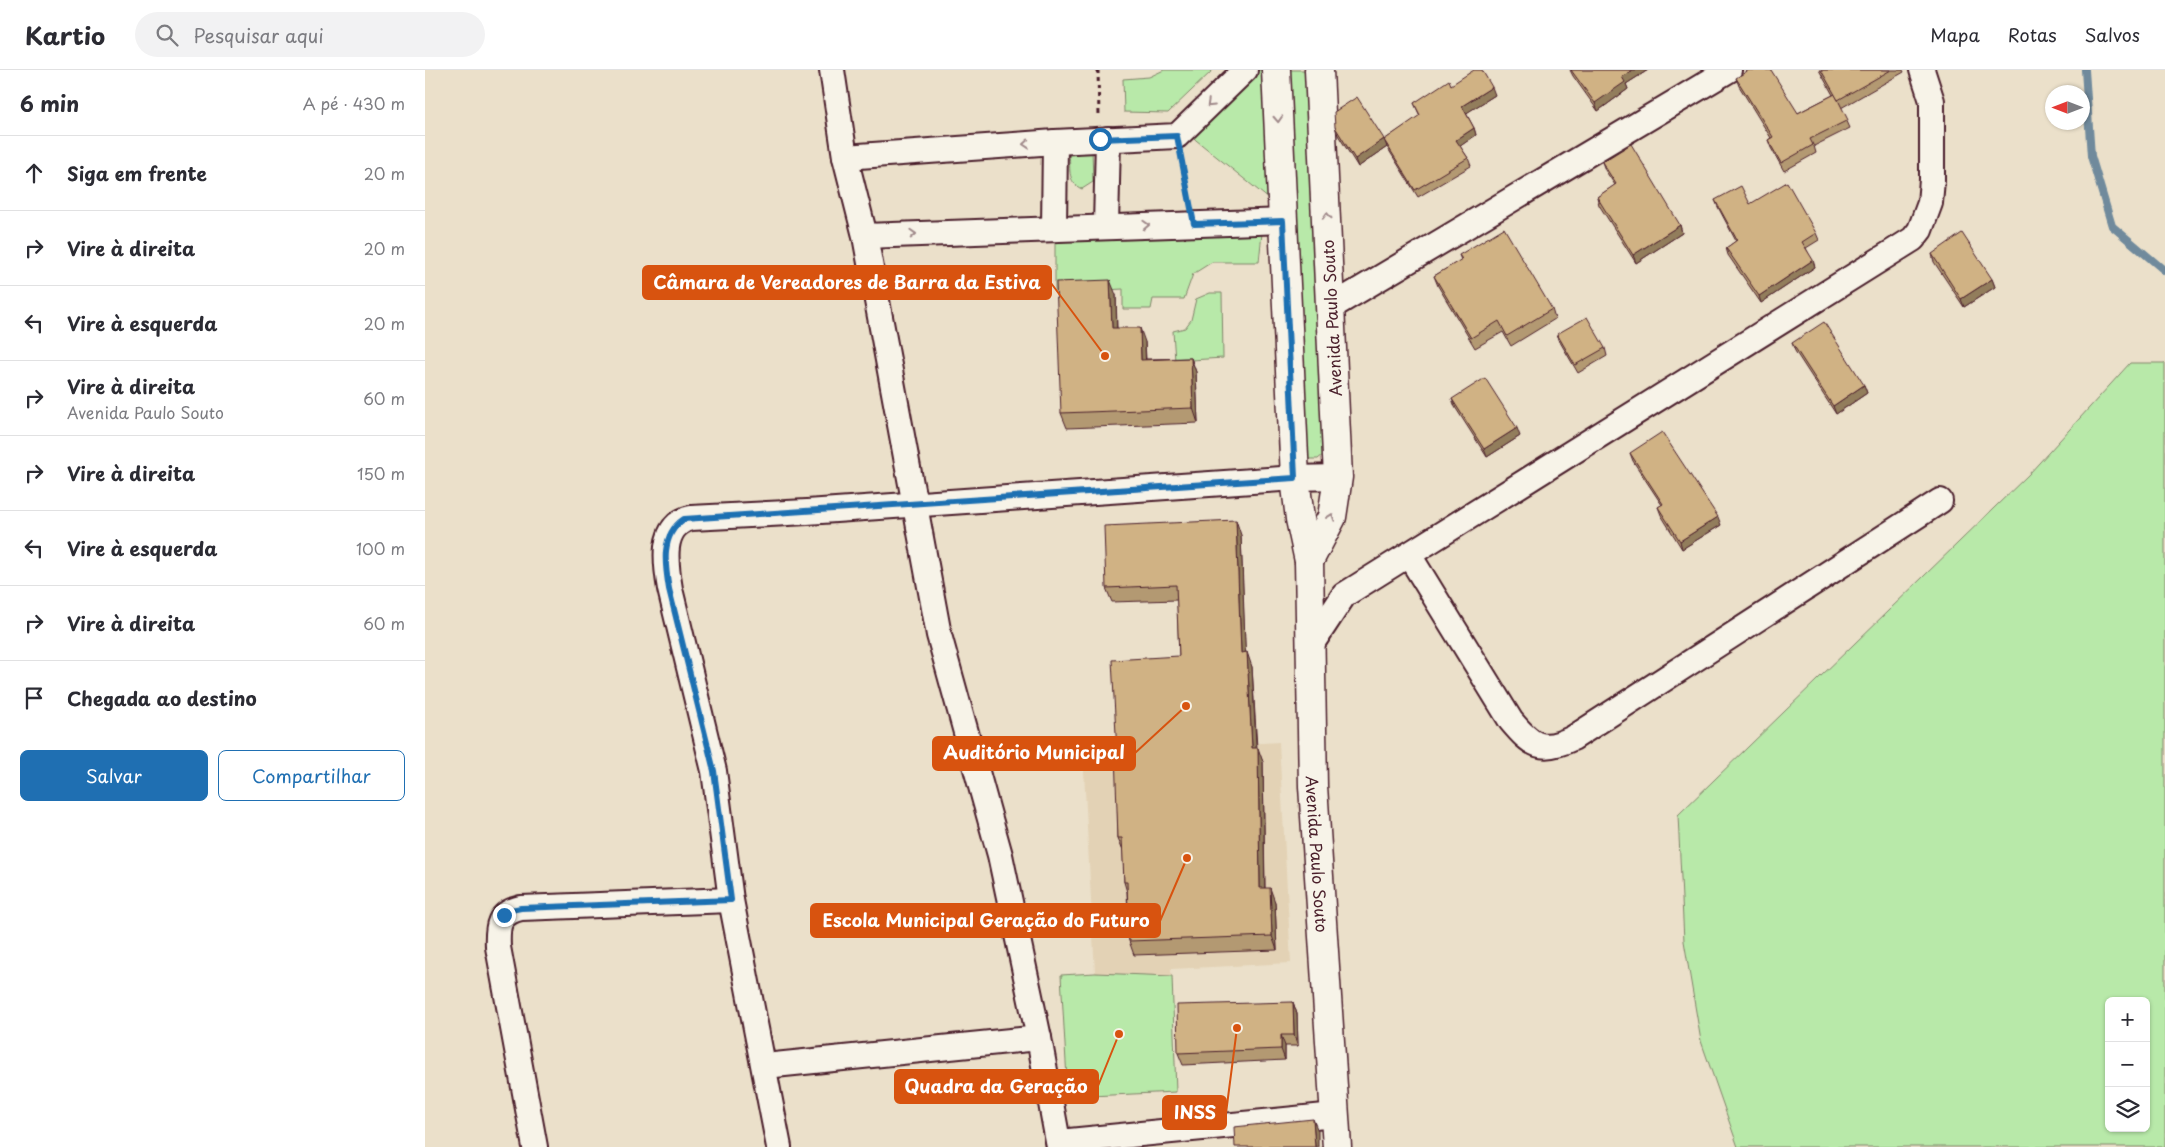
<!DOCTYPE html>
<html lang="pt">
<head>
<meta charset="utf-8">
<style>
	:root { --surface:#fff; --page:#f2f2f3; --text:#2b2b33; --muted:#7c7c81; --line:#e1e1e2; --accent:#1f6fb2 }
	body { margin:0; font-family:"Playpen Sans",sans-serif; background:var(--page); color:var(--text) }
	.controls { position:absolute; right:15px; bottom:15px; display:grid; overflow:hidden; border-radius:8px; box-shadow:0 1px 4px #0004 }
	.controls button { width:45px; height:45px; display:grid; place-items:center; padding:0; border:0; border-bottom:1px solid var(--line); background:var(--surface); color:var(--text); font:25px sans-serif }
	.compass { position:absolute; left:1620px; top:15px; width:45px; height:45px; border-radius:50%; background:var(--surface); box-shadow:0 1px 4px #0004; rotate:270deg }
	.stop { position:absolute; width:15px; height:15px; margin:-11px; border:4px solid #1f6fb2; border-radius:50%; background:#fff }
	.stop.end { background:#1f6fb2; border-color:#fff; box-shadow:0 1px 5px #0008 }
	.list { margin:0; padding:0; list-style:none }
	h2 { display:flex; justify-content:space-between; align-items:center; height:65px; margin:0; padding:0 20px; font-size:21px }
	h2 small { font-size:16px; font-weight:400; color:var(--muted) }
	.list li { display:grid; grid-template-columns:32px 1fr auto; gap:15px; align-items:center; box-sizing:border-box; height:75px; padding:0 20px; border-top:1px solid var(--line) }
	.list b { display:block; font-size:19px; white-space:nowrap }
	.list p { margin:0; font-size:16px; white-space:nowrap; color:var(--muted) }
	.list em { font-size:16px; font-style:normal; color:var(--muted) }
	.actions { display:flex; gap:10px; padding:15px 20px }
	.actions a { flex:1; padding:11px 0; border:1px solid var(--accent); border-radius:8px; text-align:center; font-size:18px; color:var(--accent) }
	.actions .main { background:var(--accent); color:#fff }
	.icon { flex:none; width:28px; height:28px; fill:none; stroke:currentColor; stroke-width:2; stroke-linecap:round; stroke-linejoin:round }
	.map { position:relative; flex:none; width:1740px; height:1077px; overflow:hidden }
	header { display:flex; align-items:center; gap:30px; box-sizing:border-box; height:70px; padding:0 25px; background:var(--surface); border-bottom:1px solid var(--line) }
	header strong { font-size:24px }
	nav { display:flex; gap:28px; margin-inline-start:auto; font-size:18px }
	.search { width:350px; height:45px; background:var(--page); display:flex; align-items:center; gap:12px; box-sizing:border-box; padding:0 18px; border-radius:28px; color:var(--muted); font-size:19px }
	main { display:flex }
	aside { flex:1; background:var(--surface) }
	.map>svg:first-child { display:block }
	.built { fill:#e3d2b5 }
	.green { fill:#b8e9a9; stroke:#81846a; fill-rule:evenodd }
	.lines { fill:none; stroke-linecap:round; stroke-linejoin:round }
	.stream { stroke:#6f8a9c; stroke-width:8 }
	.minor-casing { stroke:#4a1f2b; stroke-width:28 }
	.tertiary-casing { stroke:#4a1f2b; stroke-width:31 }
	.path { stroke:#4a1f2b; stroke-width:3; stroke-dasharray:4 4; stroke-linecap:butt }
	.minor { stroke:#f7f3e8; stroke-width:24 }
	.tertiary { stroke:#f7f3e8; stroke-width:28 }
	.wall { fill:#b39972; stroke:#4a1f2b }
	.shaded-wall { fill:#927d5c; stroke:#4a1f2b }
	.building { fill:#d0b284; stroke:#4a1f2b }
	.oneway { stroke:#a0898a }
	.route { stroke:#1f6fb2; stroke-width:6 }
	.labels { text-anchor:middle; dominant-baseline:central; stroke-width:4; stroke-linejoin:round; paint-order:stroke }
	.street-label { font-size:16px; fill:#4a1f2b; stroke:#f7f3e8 }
	.leader { fill:none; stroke:#d8530f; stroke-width:2 }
	.callout-dot { fill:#d8530f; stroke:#f7f3e8; stroke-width:2 }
	.callout { fill:#d8530f; stroke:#d8530f; stroke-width:2 }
	.callout-label { font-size:18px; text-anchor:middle; font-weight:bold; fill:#fff }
</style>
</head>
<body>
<header>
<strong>Kartio</strong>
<div class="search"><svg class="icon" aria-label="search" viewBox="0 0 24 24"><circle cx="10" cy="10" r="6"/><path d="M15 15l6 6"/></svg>Pesquisar aqui</div>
<nav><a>Mapa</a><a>Rotas</a><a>Salvos</a></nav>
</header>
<main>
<aside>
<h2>6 min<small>A pé · 430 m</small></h2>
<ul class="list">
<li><svg class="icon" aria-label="ahead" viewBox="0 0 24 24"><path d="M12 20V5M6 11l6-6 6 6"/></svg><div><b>Siga em frente</b></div><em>20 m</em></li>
<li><svg class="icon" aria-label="right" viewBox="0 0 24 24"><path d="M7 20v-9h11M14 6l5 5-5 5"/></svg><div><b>Vire à direita</b></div><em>20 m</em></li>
<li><svg class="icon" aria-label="left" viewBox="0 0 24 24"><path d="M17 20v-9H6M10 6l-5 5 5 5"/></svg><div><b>Vire à esquerda</b></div><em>20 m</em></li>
<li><svg class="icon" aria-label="right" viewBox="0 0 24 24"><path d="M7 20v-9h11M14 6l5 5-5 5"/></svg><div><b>Vire à direita</b><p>Avenida Paulo Souto</p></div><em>60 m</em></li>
<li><svg class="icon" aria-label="right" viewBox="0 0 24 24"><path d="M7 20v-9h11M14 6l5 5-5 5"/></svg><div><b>Vire à direita</b></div><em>150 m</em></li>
<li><svg class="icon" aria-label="left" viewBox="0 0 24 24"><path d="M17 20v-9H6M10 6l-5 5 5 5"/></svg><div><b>Vire à esquerda</b></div><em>100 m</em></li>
<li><svg class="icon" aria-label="right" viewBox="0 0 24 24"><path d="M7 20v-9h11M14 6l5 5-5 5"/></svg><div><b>Vire à direita</b></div><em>60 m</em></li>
<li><svg class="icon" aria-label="arrive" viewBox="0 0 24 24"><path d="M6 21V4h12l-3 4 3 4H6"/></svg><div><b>Chegada ao destino</b></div></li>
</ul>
<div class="actions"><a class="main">Salvar</a><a>Compartilhar</a></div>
</aside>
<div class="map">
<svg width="1740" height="1077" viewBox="0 0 1740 1077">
	<rect width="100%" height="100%" fill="#ebe0ca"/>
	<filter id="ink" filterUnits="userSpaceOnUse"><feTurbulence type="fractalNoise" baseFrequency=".02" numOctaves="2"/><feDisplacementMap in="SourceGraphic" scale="10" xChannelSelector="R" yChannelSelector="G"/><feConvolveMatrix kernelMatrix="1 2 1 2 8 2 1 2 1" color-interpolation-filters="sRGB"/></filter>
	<g filter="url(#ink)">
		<polygon class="built" points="854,672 866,893 746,899 751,1022 643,1027 636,905 670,903 658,684"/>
		<g class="green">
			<polygon points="739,0 788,0 743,43 699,42 698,9 724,7"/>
			<polygon points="831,0 838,0 844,129 766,66"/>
			<polygon points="861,0 882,0 899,384 893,389 883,389 878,384"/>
			<path d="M667,80l1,32 -11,7c-16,-7 -11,-22 -13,-37z"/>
			<polygon points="837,163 834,192 787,192 768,204 759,229 728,229 726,239 698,239 698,219 630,223 630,172"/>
			<polygon points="785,223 797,223 798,288 750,291 748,261 760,258 766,250 771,229"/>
			<path d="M1705,293h35v784h-427l-37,-106 -17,-100 -6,-126 351,-341zM1684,931h37v127h-37z"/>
			<polygon points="670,903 747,906 751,1022 643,1027 636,905"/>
		</g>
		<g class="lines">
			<polyline class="stream" points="1660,0 1666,86 1687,156 1740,201"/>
			<g class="minor-casing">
				<g id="minor">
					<polyline points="407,0 420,87 440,166 514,565 575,785 614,968 634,1077"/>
					<polyline points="420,87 630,72 752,66 820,0"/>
					<polyline points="681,156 683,69"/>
					<polyline points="629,158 630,72"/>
					<polyline points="440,166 858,151"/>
					<polyline points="906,237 1304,0"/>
					<path d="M984,485l102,166c21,25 31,32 62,17l367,-237"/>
					<polyline points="886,575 919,525 1488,169 1495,160 1505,133 1507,110 1507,31 1497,0"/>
					<polyline points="340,996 614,968"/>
					<polyline points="634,1072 910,1045"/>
					<path d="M110,1077l-37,-200c-1,-21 0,-34 23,-39l210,-8"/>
					<path d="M354,1077l-48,-247 -17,-129 -44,-182c-4,-24 -11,-64 21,-71l116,-6 488,-34 43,-1"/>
				</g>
			</g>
			<g class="tertiary-casing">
				<g id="tertiary">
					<path id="s1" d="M851,0l19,408 5,41 9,42 4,225 24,361"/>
					<polyline points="884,491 907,447 913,407 894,0"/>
				</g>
			</g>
			<g class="path">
				<polyline points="673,0 674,46"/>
				<polyline points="757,91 764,129"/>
			</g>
			<use href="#minor" class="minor"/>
			<use href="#tertiary" class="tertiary"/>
		</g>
		<g class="wall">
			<polygon points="1145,0 1223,0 1201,14 1203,19 1173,41 1148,6"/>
			<polygon points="1394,0 1478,0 1479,2 1416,38 1425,58 1389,76 1391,83 1359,101 1346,78 1343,70 1346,68 1314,16 1311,8 1373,43 1408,25"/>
			<polygon points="1026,15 1070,25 1041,43 1049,58 1051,65 1035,76 1043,88 1046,96 993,127 962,77 933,97 913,65 910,57 959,70 995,46 989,33"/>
			<polygon points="1177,92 1255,155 1257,163 1211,193 1174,135 1172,127 1190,115 1180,100"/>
			<polygon points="1290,130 1325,134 1391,163 1394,170 1381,178 1390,197 1336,233 1303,185 1301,178 1311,171 1293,137"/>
			<polygon points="1507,184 1567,209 1570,217 1539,237 1509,192"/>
			<polygon points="1034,185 1127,239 1130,249 1086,276 1078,262 1050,278 1013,216 1009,206 1036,190"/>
			<polygon points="691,225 692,258 720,272 721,289 766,288 771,302 773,353 642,358 636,343"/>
			<polygon points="1132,264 1180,278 1182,286 1153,303 1135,272"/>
			<polygon points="1367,273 1439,315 1442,323 1411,344 1370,281"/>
			<polygon points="1027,329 1095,366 1062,387 1030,337"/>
			<polygon points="1205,383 1296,455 1257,479 1236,445 1233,437 1237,435 1208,391"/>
			<polygon points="816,465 820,582 827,597 832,678 838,692 840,818 850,832 852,880 709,885 704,871 702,822 699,812 698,780 693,768 692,683 754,586 752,530 687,532 681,518"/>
			<polygon points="868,932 872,944 873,976 860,976 860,990 758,995 753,983"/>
		</g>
		<g class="shaded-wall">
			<polygon points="1208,0 1223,0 1201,14 1203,19 1173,41 1170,33 1197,7"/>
			<polygon points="1067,17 1070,25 1040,44 1037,36"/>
			<polygon points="1049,58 1051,65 1034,77 1031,70"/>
			<polygon points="959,69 962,77 933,97 930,89"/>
			<polygon points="1255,155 1257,163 1211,193 1208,185"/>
			<polygon points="1388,190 1390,197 1336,233 1334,226"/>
			<polygon points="1567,209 1570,217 1539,237 1536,229"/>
			<polygon points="685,210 691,225 692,273 687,258"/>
			<polygon points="715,258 720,272 721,305 716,290"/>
			<polygon points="766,288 771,302 773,353 768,338"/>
			<polygon points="1439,315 1442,323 1411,344 1408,336"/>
			<polygon points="1092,358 1095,366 1062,387 1059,379"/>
			<polygon points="1293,447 1296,455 1257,479 1255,471"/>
			<polygon points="811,450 816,465 821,597 816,583"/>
			<polygon points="822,582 827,597 832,692 827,678"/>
			<polygon points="833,678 838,692 840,832 835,818"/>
			<polygon points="845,818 850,832 852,880 847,866"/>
			<polygon points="868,932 872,944 873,976 869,965"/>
			<polygon points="856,965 860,976 860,990 856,979"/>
			<polygon points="888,1049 893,1061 893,1077 890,1077"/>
		</g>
		<g class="building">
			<polygon points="1049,0 1057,0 1067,17 1037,36 1049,58 1031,70 1043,88 990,120 959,70 995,45 989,33 1024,10 1026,15"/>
			<polygon points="1146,0 1208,0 1197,7 1200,12 1170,33"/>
			<polygon points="1324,0 1346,0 1373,43 1410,24 1423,50 1385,69 1388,75 1356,93 1343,70 1348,67 1311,8"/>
			<polygon points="1396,0 1466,0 1413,30"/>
			<polygon points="932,27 959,69 930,89 910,57 909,42"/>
			<polygon points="1206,74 1255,155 1208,185 1172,127 1191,114 1177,92"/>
			<polygon points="1362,112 1391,163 1377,172 1388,190 1334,226 1301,178 1312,170 1290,130 1316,116 1325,134"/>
			<polygon points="1079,158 1127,239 1082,266 1074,251 1046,268 1009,206 1037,189 1034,185"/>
			<polygon points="1537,163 1567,209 1536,229 1507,184"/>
			<polygon points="685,210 687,258 715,258 716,290 766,288 768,338 636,343 631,212"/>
			<polygon points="1162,247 1180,278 1150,295 1132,264"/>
			<polygon points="1399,252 1439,315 1408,336 1367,273"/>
			<polygon points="1060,308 1092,358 1059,379 1027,329"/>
			<polygon points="1237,362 1293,447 1255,471 1233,437 1238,434 1205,383"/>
			<polygon points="811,450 816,583 822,582 827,678 833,678 835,818 845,818 847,866 704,871 702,812 699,812 697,768 693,768 690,683 692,683 687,590 754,586 751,515 681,518 679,456"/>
			<polygon points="868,932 869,965 856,965 856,979 753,983 752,935"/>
			<polygon points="888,1049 890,1077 810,1077 809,1057"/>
		</g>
		<defs><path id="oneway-chevron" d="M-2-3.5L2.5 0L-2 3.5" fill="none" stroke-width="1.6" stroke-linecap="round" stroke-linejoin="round" transform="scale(1.25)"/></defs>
		<g class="oneway">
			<use href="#oneway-chevron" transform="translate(785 34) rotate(136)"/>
			<use href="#oneway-chevron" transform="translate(853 49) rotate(87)"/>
			<use href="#oneway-chevron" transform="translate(601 74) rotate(176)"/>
			<use href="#oneway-chevron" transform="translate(902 146) rotate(-93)"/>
			<use href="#oneway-chevron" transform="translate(721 155) rotate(-2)"/>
			<use href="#oneway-chevron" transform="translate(488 164) rotate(-2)"/>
			<use href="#oneway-chevron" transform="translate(906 447) rotate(-71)"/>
		</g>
	</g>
	<g class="lines" filter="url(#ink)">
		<path class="route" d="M79,845l7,-5 10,-2 210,-8 -17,-129 -45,-182c-4,-24 -9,-54 15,-70l611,-41 -12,-257 -89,3 -17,-88 -77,3"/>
	</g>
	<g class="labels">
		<g class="street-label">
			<text transform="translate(906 248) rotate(-93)">Avenida Paulo Souto</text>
			<text stroke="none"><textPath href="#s1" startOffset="786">Avenida Paulo Souto</textPath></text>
		</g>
	</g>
	<path class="leader" d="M680 286L626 213M761 636L710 683M762 788L735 851M694 964L673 1016M812 958L801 1043"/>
	<g class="callout-dot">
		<circle cx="680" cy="286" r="5"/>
		<circle cx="761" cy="636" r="5"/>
		<circle cx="762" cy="788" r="5"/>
		<circle cx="694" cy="964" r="5"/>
		<circle cx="812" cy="958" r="5"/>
	</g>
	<g class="callout">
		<rect x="218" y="196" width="408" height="33" rx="5"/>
		<rect x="508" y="667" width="202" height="33" rx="5"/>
		<rect x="386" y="834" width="349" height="33" rx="5"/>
		<rect x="470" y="1000" width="203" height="33" rx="5"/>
		<rect x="738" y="1026" width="63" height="33" rx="5"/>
	</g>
	<g class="callout-label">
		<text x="422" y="219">Câmara de Vereadores de Barra da Estiva</text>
		<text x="609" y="689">Auditório Municipal</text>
		<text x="561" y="857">Escola Municipal Geração do Futuro</text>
		<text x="571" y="1023">Quadra da Geração</text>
		<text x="770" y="1049">INSS</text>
	</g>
</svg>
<div class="controls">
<button>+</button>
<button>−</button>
<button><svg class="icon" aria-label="layers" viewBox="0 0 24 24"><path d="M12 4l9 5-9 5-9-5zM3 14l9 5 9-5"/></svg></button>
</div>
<svg class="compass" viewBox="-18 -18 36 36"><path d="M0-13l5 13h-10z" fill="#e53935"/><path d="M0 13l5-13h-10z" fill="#7c7c81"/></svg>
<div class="stop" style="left:675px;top:69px"></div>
<div class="stop end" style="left:79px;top:845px"></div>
</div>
</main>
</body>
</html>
